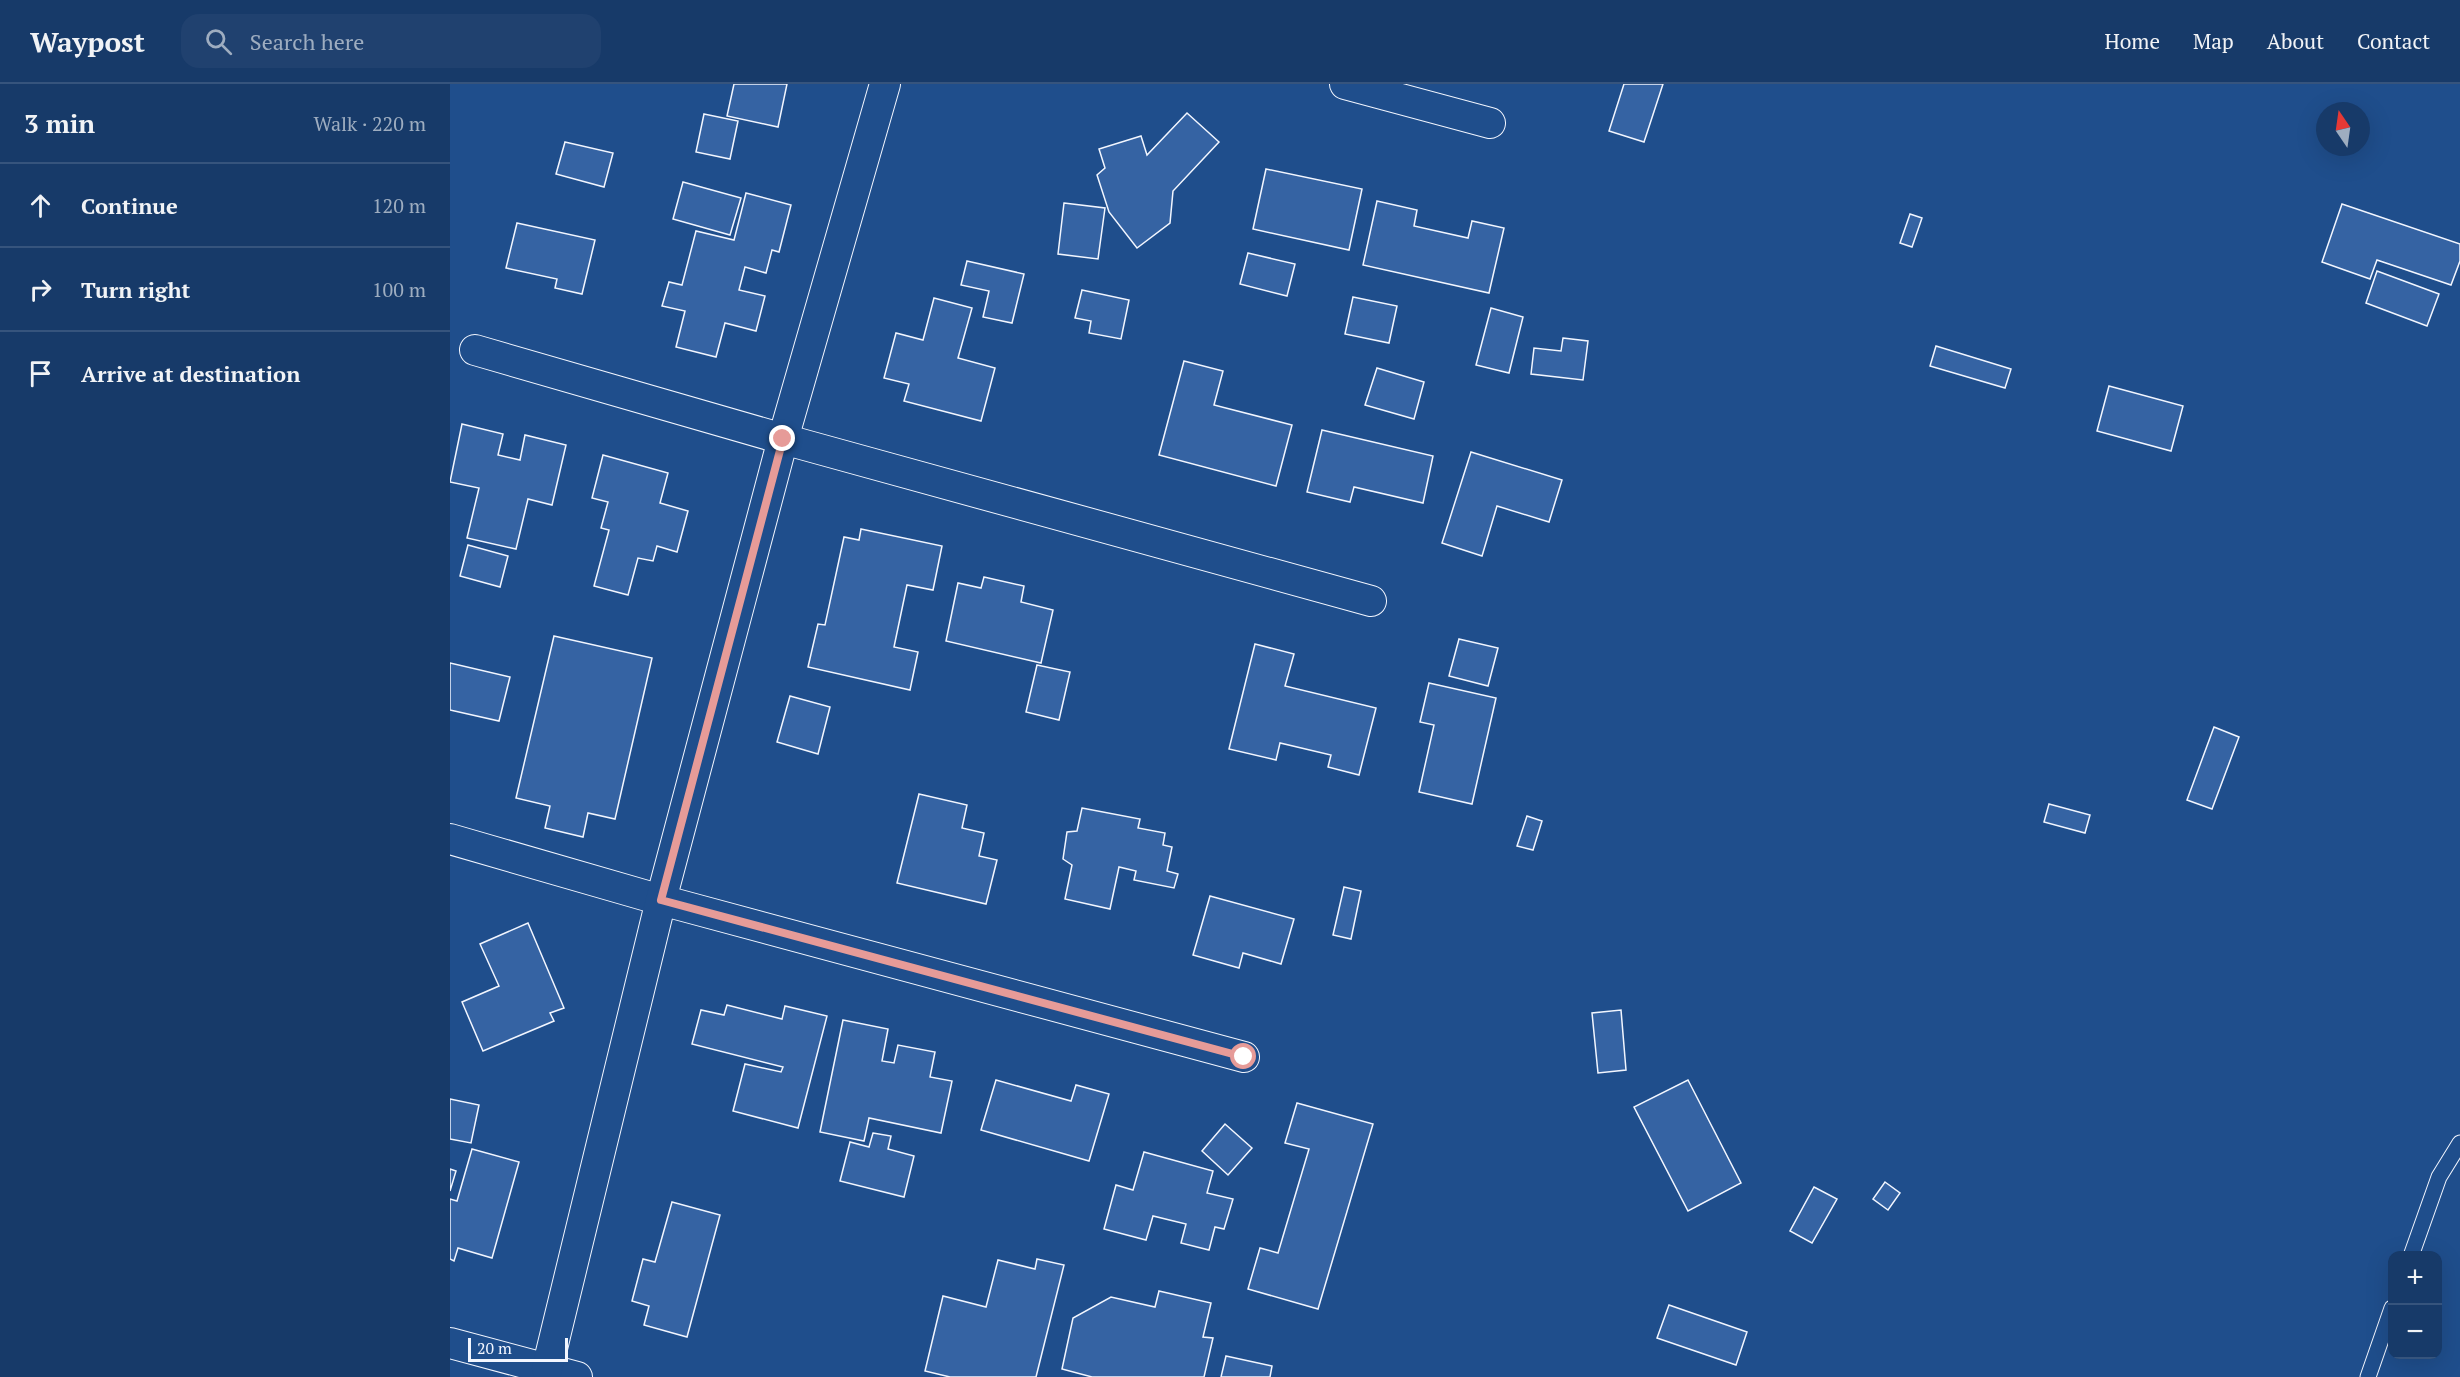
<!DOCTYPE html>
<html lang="en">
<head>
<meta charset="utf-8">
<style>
	:root { --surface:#173a69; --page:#20416f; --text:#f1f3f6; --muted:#9eadc0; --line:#36547d }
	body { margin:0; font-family:"PT Serif",serif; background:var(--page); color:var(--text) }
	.controls { position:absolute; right:18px; bottom:18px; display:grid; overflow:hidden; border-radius:12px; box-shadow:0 6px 24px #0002 }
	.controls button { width:54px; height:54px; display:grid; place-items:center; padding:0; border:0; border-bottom:2px solid var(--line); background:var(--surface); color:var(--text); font:30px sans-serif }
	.compass { position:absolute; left:1866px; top:18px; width:54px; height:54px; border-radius:50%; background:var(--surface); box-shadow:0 6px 24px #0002; rotate:347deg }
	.scale { position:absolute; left:18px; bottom:15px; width:100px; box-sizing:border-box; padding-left:6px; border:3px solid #f2f6ff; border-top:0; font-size:16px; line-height:21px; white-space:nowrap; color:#f2f6ff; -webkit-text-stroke:4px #1f4e8c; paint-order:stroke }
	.stop { position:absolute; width:18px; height:18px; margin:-14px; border:4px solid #e69b98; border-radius:50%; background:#fff }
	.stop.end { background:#e69b98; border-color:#fff; box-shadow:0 2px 6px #0008 }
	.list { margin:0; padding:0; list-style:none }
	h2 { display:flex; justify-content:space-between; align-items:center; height:78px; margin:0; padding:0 24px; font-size:26px }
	h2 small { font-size:20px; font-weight:400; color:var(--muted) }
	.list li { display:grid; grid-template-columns:39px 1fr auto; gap:18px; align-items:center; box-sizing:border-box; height:84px; padding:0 24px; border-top:2px solid var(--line) }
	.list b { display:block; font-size:22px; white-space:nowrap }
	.list em { font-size:20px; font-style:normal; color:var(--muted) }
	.icon { flex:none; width:33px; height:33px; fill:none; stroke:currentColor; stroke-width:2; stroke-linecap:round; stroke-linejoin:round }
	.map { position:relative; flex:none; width:2010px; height:1293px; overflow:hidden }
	header { display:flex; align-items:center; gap:36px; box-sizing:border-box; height:84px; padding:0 30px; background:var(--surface); border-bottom:2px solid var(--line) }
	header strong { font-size:28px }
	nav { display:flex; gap:33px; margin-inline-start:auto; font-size:21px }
	.search { width:420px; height:54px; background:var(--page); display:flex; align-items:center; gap:15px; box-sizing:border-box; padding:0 21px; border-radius:18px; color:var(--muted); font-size:22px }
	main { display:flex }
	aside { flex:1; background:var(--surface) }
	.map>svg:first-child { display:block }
	.building { fill:#3563a3; stroke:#f2f6ff; stroke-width:1.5 }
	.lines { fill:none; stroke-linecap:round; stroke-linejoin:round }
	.service-casing { stroke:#f2f6ff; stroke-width:17 }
	.minor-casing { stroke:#f2f6ff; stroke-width:32 }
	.service { stroke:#1f4e8c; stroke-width:15 }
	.minor { stroke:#1f4e8c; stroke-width:30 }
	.route { stroke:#e69b98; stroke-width:8 }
</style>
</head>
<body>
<header>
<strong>Waypost</strong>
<div class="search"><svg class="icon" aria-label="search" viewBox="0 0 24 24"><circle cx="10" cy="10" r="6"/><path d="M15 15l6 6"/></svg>Search here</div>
<nav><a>Home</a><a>Map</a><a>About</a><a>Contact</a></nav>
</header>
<main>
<aside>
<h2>3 min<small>Walk · 220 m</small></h2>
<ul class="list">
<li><svg class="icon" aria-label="ahead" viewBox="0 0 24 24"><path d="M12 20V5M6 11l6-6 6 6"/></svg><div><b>Continue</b></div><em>120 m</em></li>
<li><svg class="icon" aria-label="right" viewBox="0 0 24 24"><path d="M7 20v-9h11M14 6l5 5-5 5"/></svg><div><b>Turn right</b></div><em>100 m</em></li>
<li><svg class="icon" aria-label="arrive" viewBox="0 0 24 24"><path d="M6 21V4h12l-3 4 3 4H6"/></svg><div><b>Arrive at destination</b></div></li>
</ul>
</aside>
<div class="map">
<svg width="2010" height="1293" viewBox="0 0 2010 1293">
	<rect width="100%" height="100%" fill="#1f4e8c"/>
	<g class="building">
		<polygon points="284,0 337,0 328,43 277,32"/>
		<polygon points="1174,0 1213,0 1194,58 1159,47"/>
		<polygon points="737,29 769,58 723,107 720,139 687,164 659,128 647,91 655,84 649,65 691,52 697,71"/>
		<polygon points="254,30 288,37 280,75 246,68"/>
		<polygon points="115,58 163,69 154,103 106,90"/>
		<polygon points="816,85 912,105 899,166 803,145"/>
		<polygon points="233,98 291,114 280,151 223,135"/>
		<polygon points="296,109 341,121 329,168 322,166 316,189 295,183 289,206 315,212 306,247 275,239 266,273 226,263 235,227 212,222 219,198 232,201 246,147 284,156"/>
		<polygon points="927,117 967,126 964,142 1018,154 1022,137 1054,144 1039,209 913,181"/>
		<polygon points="614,119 655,124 648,175 608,170"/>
		<polygon points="1892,120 2010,160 2010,177 2001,201 1927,176 1920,195 1872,178"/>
		<polygon points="1460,130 1472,134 1462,163 1450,159"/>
		<polygon points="67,139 145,156 132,210 105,204 107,195 56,184"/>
		<polygon points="798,169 845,180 837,212 790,200"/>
		<polygon points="517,177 574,190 562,239 533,233 539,207 511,201"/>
		<polygon points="1927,187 1989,210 1977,242 1916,219"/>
		<polygon points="632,206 679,216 671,255 639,249 641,237 625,234"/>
		<polygon points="903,213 947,222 939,259 895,250"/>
		<polygon points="484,214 522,224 508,274 545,284 531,337 454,317 459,300 434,294 446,249 473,256"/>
		<polygon points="1041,224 1073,233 1059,289 1026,281"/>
		<polygon points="1113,254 1138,257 1133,296 1081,290 1084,264 1111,267"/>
		<polygon points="1486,262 1561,285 1555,304 1480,282"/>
		<polygon points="734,277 773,287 764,321 842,341 826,402 709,371"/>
		<polygon points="927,284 974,298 964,335 915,321"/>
		<polygon points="1659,302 1733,322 1721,367 1647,347"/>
		<polygon points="12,340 53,350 48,371 70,376 75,351 116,361 102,421 78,415 66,465 17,454 29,404 0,398"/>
		<polygon points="872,346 983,372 973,419 904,403 900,418 857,408"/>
		<polygon points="1021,368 1112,396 1099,438 1047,422 1032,472 992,459"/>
		<polygon points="153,371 218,389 210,419 238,427 227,468 207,462 203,477 188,474 178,511 144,502 159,446 151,444 158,418 142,414"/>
		<polygon points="411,445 492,462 483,506 457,501 444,563 468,568 460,606 358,583 368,540 375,541 394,453 409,456"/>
		<polygon points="18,461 58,472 50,503 10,492"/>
		<polygon points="534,493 574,502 571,518 603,526 591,579 496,557 508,499 531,504"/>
		<polygon points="104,552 202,574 165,735 138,729 133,753 95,744 100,722 66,714"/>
		<polygon points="1009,555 1048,564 1038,602 999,592"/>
		<polygon points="805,560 844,570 835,602 926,624 909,691 878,683 881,671 830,659 826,676 779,665"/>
		<polygon points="0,579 60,593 49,637 0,626"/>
		<polygon points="587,581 620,588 609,636 576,628"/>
		<polygon points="979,599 1046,614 1022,720 969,708 984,641 970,638"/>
		<polygon points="340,612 380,623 368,670 327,658"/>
		<polygon points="1764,643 1789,653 1762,725 1737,716"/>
		<polygon points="469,710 517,721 512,744 534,749 529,772 547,776 536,820 447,799"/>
		<polygon points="1599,720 1640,731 1635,749 1594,738"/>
		<polygon points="632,724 690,735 688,744 715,749 713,761 722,763 717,787 728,790 724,804 684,796 686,787 669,783 660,825 615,815 622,781 613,775 617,748 627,747"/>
		<polygon points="1077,732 1092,737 1083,766 1067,762"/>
		<polygon points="894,803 911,807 901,855 883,851"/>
		<polygon points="760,812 844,835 831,880 793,869 789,884 743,871"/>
		<polygon points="78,839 114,924 100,929 104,937 33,967 12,918 49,902 30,860"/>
		<polygon points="277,921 332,935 335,922 377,932 348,1044 283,1027 295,980 331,988 333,983 242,960 251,926 274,931"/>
		<polygon points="1171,926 1176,986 1148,989 1142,929"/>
		<polygon points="393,936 438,945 432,977 444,979 448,961 485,968 480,993 502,997 491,1049 419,1034 414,1057 370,1048"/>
		<polygon points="546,996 621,1017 626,1001 659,1010 639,1077 531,1046"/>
		<polygon points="1238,996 1291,1099 1238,1127 1184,1023"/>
		<polygon points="0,1015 29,1021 21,1059 0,1055"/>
		<polygon points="847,1019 923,1040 868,1225 798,1205 810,1164 828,1169 859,1065 835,1059"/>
		<polygon points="775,1040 802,1064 778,1091 752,1067"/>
		<polygon points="423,1049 441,1052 438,1065 464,1072 454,1113 390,1097 400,1058 419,1063"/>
		<polygon points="22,1065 69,1078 42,1174 8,1164 4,1177 0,1175 0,1115 7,1117"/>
		<polygon points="694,1068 763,1087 757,1109 783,1115 774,1145 765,1143 759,1166 731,1159 736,1140 703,1132 696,1156 654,1145 666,1101 683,1106"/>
		<polygon points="0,1085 6,1087 0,1107"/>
		<polygon points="1435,1098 1450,1109 1438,1126 1423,1115"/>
		<polygon points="1364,1103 1387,1115 1362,1159 1340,1147"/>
		<polygon points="222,1118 270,1131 237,1253 194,1241 199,1222 182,1217 193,1175 205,1178"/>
		<polygon points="587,1175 614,1181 586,1293 500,1293 475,1287 493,1212 536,1223 548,1176 585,1185"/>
		<polygon points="709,1207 761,1219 753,1253 763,1254 754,1293 642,1293 612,1285 623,1234 661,1213 705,1223"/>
		<polygon points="1219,1221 1297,1248 1286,1281 1207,1254"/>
		<polygon points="776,1272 822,1282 820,1293 771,1293"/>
	</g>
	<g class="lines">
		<g class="service-casing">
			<g id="service">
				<polyline points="1961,1172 1989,1093 2010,1059"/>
				<polyline points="1918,1293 1942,1224"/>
			</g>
		</g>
		<g class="minor-casing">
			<g id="minor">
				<polyline points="895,0 1040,39"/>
				<polyline points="25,266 333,355 921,517"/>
				<polyline points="0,755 211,816 794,973"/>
				<polyline points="0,1259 127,1293"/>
				<polyline points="97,1285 211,816 333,355 435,0"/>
			</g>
		</g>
		<use href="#service" class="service"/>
		<use href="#minor" class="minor"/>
	</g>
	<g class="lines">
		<polyline class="route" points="333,355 211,816 794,973"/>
	</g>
</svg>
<div class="controls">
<button>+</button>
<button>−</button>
</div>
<svg class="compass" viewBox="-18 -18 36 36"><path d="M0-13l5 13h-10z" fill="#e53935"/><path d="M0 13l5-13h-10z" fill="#9eadc0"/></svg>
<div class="scale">20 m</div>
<div class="stop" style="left:794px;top:973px"></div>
<div class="stop end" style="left:333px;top:355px"></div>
</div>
</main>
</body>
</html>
